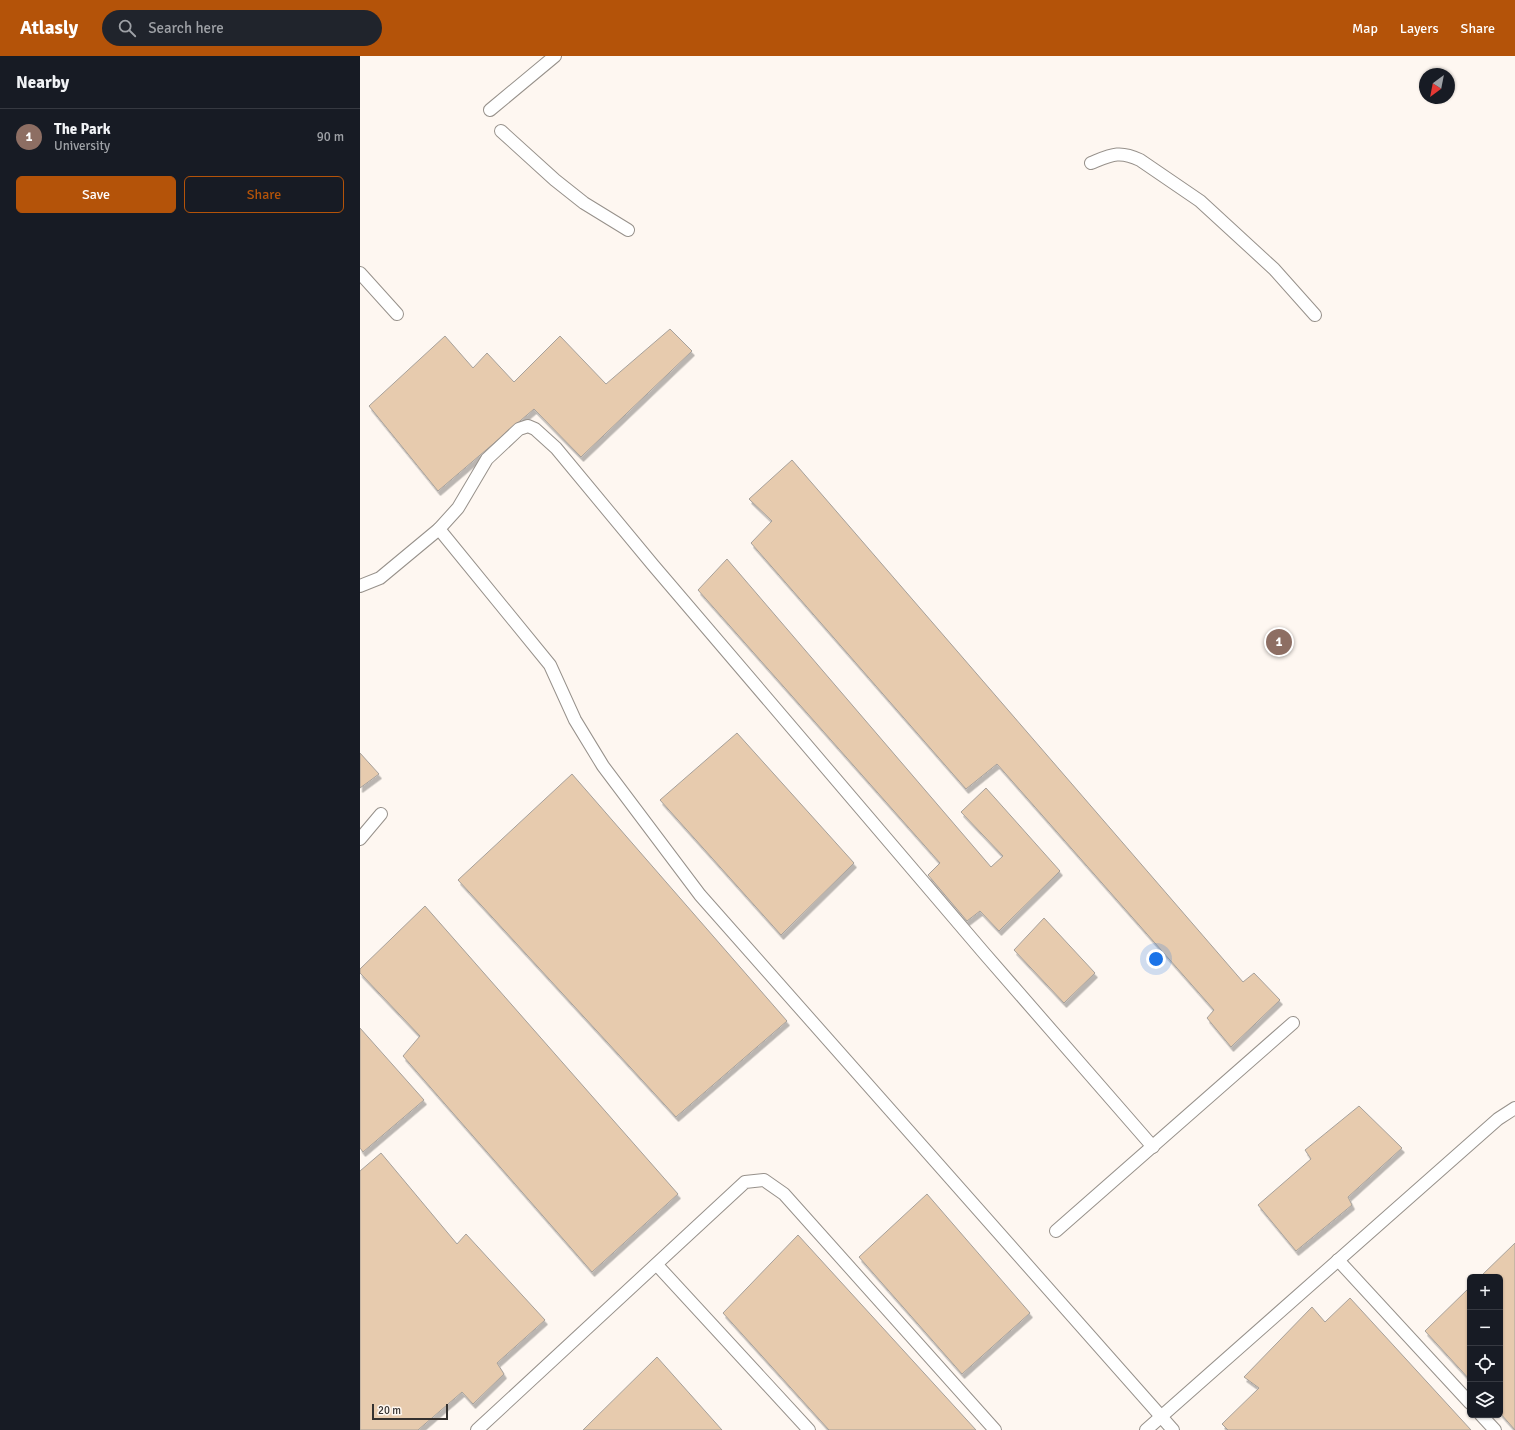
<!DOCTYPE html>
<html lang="en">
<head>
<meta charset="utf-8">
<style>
	:root { --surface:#171b24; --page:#20242c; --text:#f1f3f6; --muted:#9ea1a6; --line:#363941; --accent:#b45309 }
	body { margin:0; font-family:Signika,sans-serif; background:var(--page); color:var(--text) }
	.controls { position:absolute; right:12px; bottom:12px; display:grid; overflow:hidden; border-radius:6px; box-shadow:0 1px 3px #0004 }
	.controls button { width:36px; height:36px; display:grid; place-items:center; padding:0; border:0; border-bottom:1px solid var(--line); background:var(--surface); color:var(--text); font:20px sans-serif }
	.compass { position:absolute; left:1059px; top:12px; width:36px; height:36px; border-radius:50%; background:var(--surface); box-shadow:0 1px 3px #0004; rotate:212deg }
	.scale { position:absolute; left:12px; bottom:10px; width:76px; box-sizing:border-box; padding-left:4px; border:2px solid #34312f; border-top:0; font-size:11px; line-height:14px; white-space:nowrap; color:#34312f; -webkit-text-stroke:3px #fef7f1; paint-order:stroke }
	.you { position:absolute; left:796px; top:903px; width:14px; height:14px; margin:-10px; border:3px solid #fff; border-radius:50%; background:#1a73e8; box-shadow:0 0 0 6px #1a73e833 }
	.badge { display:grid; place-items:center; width:26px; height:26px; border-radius:50%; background:var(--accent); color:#fff; font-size:13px; font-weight:700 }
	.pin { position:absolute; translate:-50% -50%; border:2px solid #fff; box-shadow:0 1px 4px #0006 }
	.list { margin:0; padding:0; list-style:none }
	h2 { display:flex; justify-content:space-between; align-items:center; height:52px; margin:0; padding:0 16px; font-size:17px }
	h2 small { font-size:13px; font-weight:400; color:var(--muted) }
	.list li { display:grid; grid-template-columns:26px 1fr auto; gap:12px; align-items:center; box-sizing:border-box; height:56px; padding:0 16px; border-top:1px solid var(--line) }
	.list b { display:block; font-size:15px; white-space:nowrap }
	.list p { margin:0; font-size:13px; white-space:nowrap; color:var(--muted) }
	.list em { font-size:13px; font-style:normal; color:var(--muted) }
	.actions { display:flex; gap:8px; padding:12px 16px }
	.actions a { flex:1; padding:9px 0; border:1px solid var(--accent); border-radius:6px; text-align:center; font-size:14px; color:var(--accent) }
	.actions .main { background:var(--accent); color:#fff }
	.icon { flex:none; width:22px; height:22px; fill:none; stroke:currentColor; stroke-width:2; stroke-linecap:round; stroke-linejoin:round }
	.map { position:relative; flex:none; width:1155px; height:1374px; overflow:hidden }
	header { display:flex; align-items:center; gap:24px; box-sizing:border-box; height:56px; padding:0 20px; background:var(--accent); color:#fff }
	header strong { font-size:19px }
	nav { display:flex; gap:22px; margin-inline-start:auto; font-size:14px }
	.search { width:280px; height:36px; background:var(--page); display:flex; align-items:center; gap:10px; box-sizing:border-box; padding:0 14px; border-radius:22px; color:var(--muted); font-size:15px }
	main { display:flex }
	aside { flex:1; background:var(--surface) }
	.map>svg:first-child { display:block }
	.building { fill:#e7cbae; stroke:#a7a19b; filter:url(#shadow) }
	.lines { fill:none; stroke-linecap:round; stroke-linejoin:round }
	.lane-casing { stroke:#97918b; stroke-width:14 }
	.lane { stroke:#fff; stroke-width:12 }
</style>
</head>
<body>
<header>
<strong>Atlasly</strong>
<div class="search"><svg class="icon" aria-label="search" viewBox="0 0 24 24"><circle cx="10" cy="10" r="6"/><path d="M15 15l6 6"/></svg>Search here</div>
<nav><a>Map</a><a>Layers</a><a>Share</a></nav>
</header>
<main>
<aside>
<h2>Nearby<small></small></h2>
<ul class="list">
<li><span class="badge" style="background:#8d6e63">1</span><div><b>The Park</b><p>University</p></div><em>90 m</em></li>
</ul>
<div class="actions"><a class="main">Save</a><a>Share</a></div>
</aside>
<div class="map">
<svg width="1155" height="1374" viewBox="0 0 1155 1374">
	<defs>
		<filter id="shadow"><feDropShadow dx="2.5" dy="4.5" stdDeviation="0" flood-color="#0004"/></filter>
	</defs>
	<rect width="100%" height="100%" fill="#fef7f1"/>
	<g class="building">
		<polygon points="310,273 332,295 221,401 174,353 78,435 9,350 85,280 113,312 127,297 154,326 200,280 246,328"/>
		<polygon points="432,404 883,926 894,917 920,944 871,991 847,962 854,954 637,708 606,733 391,487 412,465 389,443"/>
		<polygon points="367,503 631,811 643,800 601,756 626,732 700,815 639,875 620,855 607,865 568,819 580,807 338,534"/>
		<polygon points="377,677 494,807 421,879 300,744"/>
		<polygon points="0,697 19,718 0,732"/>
		<polygon points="212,718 427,965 316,1061 98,824"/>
		<polygon points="65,850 318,1138 232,1216 43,1000 60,980 0,917 0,913"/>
		<polygon points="684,862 735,917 704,947 654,894"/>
		<polygon points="0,972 64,1044 3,1096 0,1092"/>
		<polygon points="999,1050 1042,1092 988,1141 992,1149 936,1195 898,1149 951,1103 945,1094"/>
		<polygon points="21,1097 97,1188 106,1178 185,1264 137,1307 144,1318 113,1348 102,1336 58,1374 0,1374 0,1115"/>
		<polygon points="567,1138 670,1257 602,1318 499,1201"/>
		<polygon points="438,1179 616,1374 469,1374 363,1257"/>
		<polygon points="1155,1187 1155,1374 1140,1357 1140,1221 1120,1221"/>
		<polygon points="1110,1231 1110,1324 1065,1275"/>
		<polygon points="990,1242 1111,1374 868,1374 862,1368 899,1332 884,1321 952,1251 965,1266"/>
		<polygon points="297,1301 362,1374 223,1374"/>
	</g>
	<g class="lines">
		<g class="lane-casing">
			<g id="lane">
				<polyline points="130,54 195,0"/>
				<polyline points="141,75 195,124 224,147 268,174"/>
				<path d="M731,107c20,-8 28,-13 49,-3l60,41 74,68 41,46"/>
				<polyline points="0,217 37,258"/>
				<polyline points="79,473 190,609 215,664 243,710 340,839 813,1374"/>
				<polyline points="0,530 20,522 79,473 98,452 127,403 159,373 168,370 175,373 196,392 293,509 624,897 793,1091"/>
				<polyline points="0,783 21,758"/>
				<polyline points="696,1175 933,967"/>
				<polyline points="978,1204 1110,1347"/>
				<polyline points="297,1209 449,1374"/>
				<polyline points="1121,1359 1135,1374"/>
				<polyline points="117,1374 385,1126 404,1124 424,1138 635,1374"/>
				<polyline points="786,1374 1138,1063 1155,1052"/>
			</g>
		</g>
		<use href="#lane" class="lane"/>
	</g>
</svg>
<div class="controls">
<button>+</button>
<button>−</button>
<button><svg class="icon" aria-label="locate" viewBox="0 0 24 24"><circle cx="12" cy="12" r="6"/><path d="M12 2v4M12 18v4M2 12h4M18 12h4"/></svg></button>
<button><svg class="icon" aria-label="layers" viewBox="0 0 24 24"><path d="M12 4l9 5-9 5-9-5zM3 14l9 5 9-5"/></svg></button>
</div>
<svg class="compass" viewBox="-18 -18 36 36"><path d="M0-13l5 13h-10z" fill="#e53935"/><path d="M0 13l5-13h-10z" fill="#9ea1a6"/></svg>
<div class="scale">20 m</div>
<div class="you"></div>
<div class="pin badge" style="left:919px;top:586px;background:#8d6e63">1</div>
</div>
</main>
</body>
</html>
